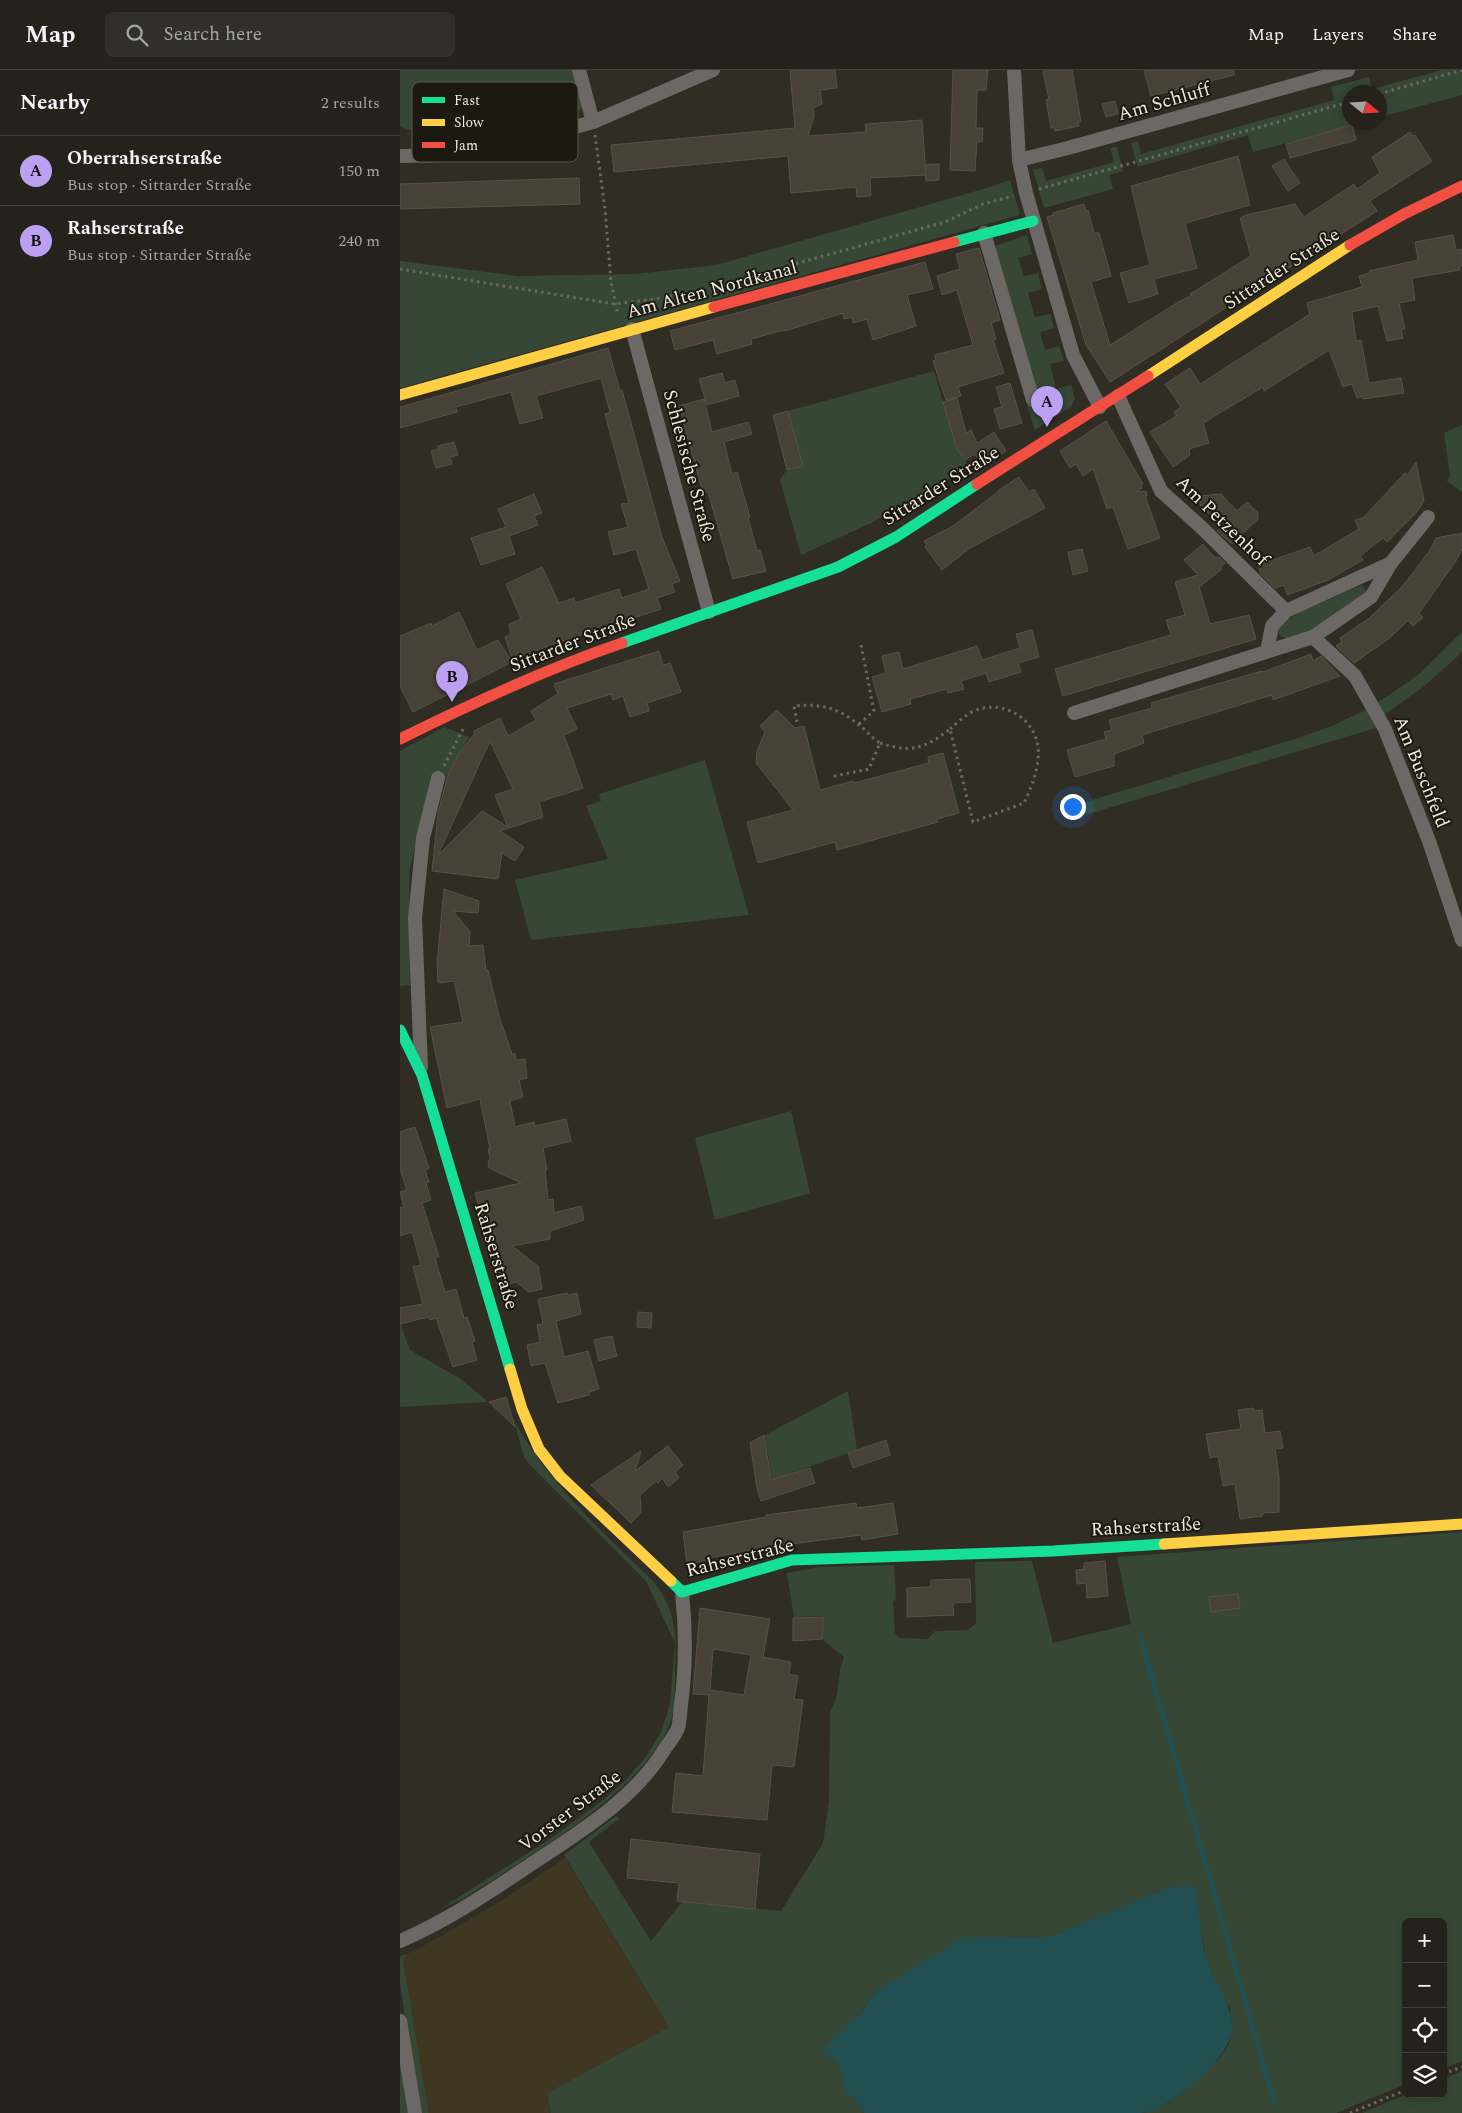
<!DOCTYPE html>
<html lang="en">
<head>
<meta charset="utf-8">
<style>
	:root { --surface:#24221b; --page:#302f28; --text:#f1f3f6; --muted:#a3a4a3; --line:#413f3a; --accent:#bca0f2 }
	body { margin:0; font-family:Spectral,serif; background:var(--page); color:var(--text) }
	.controls { position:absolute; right:15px; bottom:15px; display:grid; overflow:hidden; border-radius:8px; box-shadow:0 2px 12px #0003 }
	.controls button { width:45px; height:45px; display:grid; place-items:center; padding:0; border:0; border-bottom:1px solid var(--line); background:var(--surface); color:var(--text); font:25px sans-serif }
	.compass { position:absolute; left:942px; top:15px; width:45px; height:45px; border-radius:50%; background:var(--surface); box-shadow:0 2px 12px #0003; rotate:108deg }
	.you { position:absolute; left:672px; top:736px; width:18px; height:18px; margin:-12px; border:4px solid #fff; border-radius:50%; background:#1a73e8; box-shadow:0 0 0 8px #1a73e833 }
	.badge { display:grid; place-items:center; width:32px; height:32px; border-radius:50%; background:var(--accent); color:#111; font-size:16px; font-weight:700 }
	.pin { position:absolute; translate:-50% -41px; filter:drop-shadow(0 1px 2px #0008) }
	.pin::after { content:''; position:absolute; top:26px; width:18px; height:15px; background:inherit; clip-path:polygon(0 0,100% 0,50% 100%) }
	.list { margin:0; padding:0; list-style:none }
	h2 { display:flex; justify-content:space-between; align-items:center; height:65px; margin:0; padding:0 20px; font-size:21px }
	h2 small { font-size:16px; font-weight:400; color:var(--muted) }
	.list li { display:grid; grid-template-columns:32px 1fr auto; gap:15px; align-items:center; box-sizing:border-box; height:70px; padding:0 20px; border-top:1px solid var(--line) }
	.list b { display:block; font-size:19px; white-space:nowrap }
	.list p { margin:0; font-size:16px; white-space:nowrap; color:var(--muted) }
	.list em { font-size:16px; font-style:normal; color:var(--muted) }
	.icon { flex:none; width:28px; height:28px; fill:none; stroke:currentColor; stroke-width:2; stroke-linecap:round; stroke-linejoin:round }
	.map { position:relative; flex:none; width:1062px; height:2043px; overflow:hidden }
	header { display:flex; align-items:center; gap:30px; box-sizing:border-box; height:70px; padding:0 25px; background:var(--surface); border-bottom:1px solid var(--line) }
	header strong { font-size:24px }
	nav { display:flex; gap:28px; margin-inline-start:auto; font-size:18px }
	.search { width:350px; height:45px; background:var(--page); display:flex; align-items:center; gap:12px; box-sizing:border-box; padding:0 18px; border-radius:8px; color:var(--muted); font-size:19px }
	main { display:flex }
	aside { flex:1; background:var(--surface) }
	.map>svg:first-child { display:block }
	.built { fill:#3f3721 }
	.green { fill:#364835 }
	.water { fill:#214f52 }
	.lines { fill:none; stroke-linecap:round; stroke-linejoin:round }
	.stream { stroke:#214f52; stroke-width:5 }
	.building { fill:#474137; stroke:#56524a; fill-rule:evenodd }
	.path { stroke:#6b6863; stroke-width:3; stroke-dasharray:2.5 4; stroke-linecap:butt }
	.street { stroke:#6c6865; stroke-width:14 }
	.fast { stroke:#16e098; stroke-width:11 }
	.slow { stroke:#ffcf43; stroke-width:11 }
	.jam { stroke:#f24e42; stroke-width:11 }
	.labels { text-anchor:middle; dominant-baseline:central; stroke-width:4; stroke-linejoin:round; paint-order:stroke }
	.street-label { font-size:19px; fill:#eeeadf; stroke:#1b1910 }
	.key { fill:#1b1910; stroke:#5a584e; stroke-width:1 }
	.key-label { font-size:14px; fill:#eeeadf }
</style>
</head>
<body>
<header>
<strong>Map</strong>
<div class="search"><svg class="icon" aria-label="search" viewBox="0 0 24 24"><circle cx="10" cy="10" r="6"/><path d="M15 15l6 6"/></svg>Search here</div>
<nav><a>Map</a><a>Layers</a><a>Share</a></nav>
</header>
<main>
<aside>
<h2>Nearby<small>2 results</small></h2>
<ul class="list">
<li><span class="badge">A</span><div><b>Oberrahserstraße</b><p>Bus stop · Sittarder Straße</p></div><em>150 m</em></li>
<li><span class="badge">B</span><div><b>Rahserstraße</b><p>Bus stop · Sittarder Straße</p></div><em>240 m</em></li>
</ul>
</aside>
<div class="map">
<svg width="1062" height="2043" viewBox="0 0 1062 2043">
	<rect width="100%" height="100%" fill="#302d24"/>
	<polygon class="built" points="165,1788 269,1957 147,2023 151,2043 29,2043 3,1891 7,1884 27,1874 101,1831"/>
	<g class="green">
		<path d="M0,0h173l10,35 -3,5c-38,9 -148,36 -180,16z"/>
		<polygon points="1042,0 1062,0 1062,25 980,47 979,22 949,22 949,52 960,53 853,82 848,65 738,97 731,73 738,71 741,84 934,30 931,17 969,7 972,19"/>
		<polygon points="717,77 723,101 709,105 713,119 644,138 633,100 642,98 646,111 714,92 710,78"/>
		<polygon points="610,110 620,145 0,318 0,191 117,206 236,204 316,195 590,117"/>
		<polygon points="627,165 632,184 618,188 624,206 638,203 642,219 628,223 635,247 650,244 654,258 640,262 645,280 659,276 664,291 650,294 656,319 671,315 675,329 671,337 635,360 627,335 639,331 595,176"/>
		<polygon points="534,301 557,379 569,397 471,453 401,485 380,410 386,401 403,396 388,341"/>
		<polygon points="1062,355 1062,422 1047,411 1050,405 1044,363"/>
		<path d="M962,515l5,9c-18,12 -53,41 -73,44 -6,1 -10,0 -15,-3l-1,-8 8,-12 4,4 7,-6z"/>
		<polygon points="1062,562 1062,581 1059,585 1023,617 984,645 977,633 1018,605"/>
		<polygon points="967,639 976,658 675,748 672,736 895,669 932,656"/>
		<polygon points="44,657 69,667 46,708 31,706 9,803 10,915 0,916 0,681"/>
		<polygon points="305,690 349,845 131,870 115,810 208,789 186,736 201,731 199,724"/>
		<polygon points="391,1041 410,1123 315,1150 295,1068"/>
		<polygon points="0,1253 10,1280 61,1309 88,1332 0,1337"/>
		<polygon points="448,1321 457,1380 372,1410 365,1365"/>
		<path d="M114,1351c35,63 89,111 140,161 22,30 23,50 21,86 0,16 1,34 -3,49 -21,72 -149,142 -209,182l-23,10 113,-72 50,-37 22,-19 20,-23 16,-26 9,-28 5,-61 -29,-62 -116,-116 -6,-8z"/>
		<polygon points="1062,1462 1062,1991 1043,1999 1043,1852 1006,1852 1006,2014 936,2043 743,2043 766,2034 783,2022 818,1990 829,1974 832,1957 830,1938 820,1922 807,1891 800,1857 770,1817 646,1868 592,1867 478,1920 462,1941 423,1980 438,1994 442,2004 444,2018 460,2035 464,2043 151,2043 147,2023 269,1957 164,1785 216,1746 220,1748 189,1772 251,1871 282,1832 381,1841 423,1773 429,1732 430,1642 437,1626 440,1600 444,1587 424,1571 423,1546 394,1547 387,1503 420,1497 494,1495 496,1529 493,1532 495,1563 499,1568 528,1569 535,1561 568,1560 576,1553 575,1492 632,1491 653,1573 731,1554 717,1487"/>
		<polygon points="7,1884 3,1891 29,2043 20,2043 0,1914 0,1886"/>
		<polygon points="0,1994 8,2043 0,2043"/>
		<polygon points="1062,2001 1062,2043 962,2043 1007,2024 1043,2024 1043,2009"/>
	</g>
	<path class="water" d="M790,1815l6,2c3,25 4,52 12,76 7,20 25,43 24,64 -1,29 -42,62 -65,76 -7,5 -16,7 -24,10h-279l-4,-8 -17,-17 -1,-14 -4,-10 -16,-14 40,-39 16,-21 83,-51 31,-2 54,1 124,-51z"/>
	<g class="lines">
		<polyline class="stream" points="741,1570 874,2031"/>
	</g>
	<g class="building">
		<polygon points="390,0 435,0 437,18 420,20 422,34 413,38 414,46 408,66 466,62 465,54 522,50 526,105 470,108 471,126 457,127 456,117 391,123 388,86 214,102 211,75 395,58"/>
		<polygon points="553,0 588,0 586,20 577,20 576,58 583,58 582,72 577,72 575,101 550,100"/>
		<polygon points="646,0 672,0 681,52 678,52 679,56 655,61 654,57 651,58 646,30 649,29 643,2"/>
		<polygon points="744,0 834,0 834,5 751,26"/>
		<polygon points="715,31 718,44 706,47 702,34"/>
		<polygon points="952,55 956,70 890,88 886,74"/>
		<polygon points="1010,62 1013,66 1015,65 1032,91 970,131 977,141 710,312 686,275 647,147 654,145 653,143 684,134 686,141 688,140 694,163 699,163 711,206 691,212 710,275 780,231 791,226 790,224 851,186 840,148 846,145 895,134 904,147 954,114 957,119 980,103 972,87"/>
		<polygon points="838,86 850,135 785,153 797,198 754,209 758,224 729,233 720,203 750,195 731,116"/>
		<polygon points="884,89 900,113 888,121 872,96"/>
		<polygon points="539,94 539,110 526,111 525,95"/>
		<polygon points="179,108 180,134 0,139 0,114"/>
		<polygon points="1053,165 1056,180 1062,179 1062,196 1059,196 1060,200 1012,208 1015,230 999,233 1005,259 1001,260 1003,268 987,271 978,236 952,242 956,271 961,270 969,313 1001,308 1004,323 963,329 963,326 957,328 952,314 943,317 929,280 864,321 863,317 803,353 809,373 789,379 790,385 773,397 750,362 777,346 774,342 781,337 765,314 790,298 800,314 910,244 907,233 962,217 959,206 970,203 969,201 1018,190 1015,172"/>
		<polygon points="579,178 600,250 591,253 596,269 593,270 604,303 558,317 561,326 546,330 533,291 536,290 535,285 573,275 557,220 542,225 537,206 560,199 556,184"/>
		<polygon points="525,192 533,219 507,225 516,256 473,270 467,249 453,253 452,247 444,249 443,243 385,261 384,260 351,269 352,274 317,284 313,270 275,280 270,261"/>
		<polygon points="208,278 220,321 222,320 262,467 280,511 272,514 275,522 257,528 261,539 150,575 113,591 105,567 111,564 109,554 121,549 106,514 142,497 159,533 174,528 175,533 219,519 222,528 249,519 236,479 214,485 208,462 228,457 221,434 229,433 205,344 210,342 201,308 136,326 143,348 120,354 111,322 56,337 57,342 0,358 0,337"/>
		<polygon points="322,303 325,313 335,310 339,326 307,335 299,309"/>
		<polygon points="610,313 622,353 600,359 594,339 602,337 596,317"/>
		<polygon points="557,328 566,363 571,360 577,373 594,362 606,381 582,396 575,384 565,390 557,379 543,332"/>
		<polygon points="304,329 312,362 348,352 352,364 324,372 332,404 337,402 350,447 348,447 357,481 360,480 366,501 333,509 308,422 303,423 279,336"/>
		<polygon points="388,341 403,396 387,400 373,345"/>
		<polygon points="706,351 743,414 741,415 742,418 736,422 746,421 747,426 745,426 760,468 728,479 713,437 707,439 693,399 683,406 676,394 670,398 660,381"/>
		<polygon points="54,372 58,385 50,387 52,394 36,398 31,381 39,379 38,376"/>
		<polygon points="1016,392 1024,431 1016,443 987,472 983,468 960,486 963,490 928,510 887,525 884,515 875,518 861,504 858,495 910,477 914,486 959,459 955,450 963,448 1005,403 1008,405"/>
		<polygon points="619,407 629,422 634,419 645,438 570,478 542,500 525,477 527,475 524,471 553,456 599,421 599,420"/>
		<polygon points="134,424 142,443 134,446 138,455 109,466 115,484 81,495 71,468 106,457 98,439"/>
		<polygon points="821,424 837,441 847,432 858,443 858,449 832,474 817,461 822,457 800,435 800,426"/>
		<polygon points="1062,463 1062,479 1056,491 1019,543 1023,547 1013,556 1008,551 987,570 954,593 936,576 942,572 940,568 968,549 1002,517 1030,480 1036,468"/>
		<polygon points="803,474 815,488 819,487 825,493 819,499 822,499 799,517 810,554 849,545 856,569 663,626 655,599 771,565 766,550 785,545 775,512 798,505 784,490"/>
		<polygon points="682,479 688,501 673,505 668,482"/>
		<polygon points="59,542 77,580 98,570 112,592 13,642 0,616 0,566 31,553 32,556"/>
		<polygon points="632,560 639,587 618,593 621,602 589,612 586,603 561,611 564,619 548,623 547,619 510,629 511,634 482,642 472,607 486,603 482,586 499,582 503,599 577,576 582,590 620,578 616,564"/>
		<path d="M259,581l4,14 7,-2 11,29 -34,11 2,8 -19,6 -7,-21 -10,4 -2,-6 -44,14 10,21 -13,6 19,53 -44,14 4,15 -43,14 24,16 -9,14 -13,-8 -4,26 -66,-8 6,-58 9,-35 11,-23 17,-22 -1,-2 26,-13 8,18 28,-16 -5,-9 27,-17 -4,-10zM90,671l23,48 -18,6 13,32 -26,-16 -44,44z"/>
		<polygon points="911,584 913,591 921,586 940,606 873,630 872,625 742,665 744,673 714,684 714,696 675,707 667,680 706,669 704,662 712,660 709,650 752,638 751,633 862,601 863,602"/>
		<polygon points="377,640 395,658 404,656 420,720 453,711 454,713 529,693 528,687 543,683 559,743 537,749 538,752 437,780 435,772 358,793 347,752 393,740 356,693 357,681 365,662 360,656"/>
		<polygon points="44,819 79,831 78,843 53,841 70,862 69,876 83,875 86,900 88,900 99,946 112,984 115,984 116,990 125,989 127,1008 119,1010 123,1027 110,1031 115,1057 134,1052 135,1056 166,1049 171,1071 143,1078 147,1100 145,1100 148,1130 153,1129 154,1143 181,1136 184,1150 150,1161 150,1169 112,1176 138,1196 142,1219 129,1222 116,1212 103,1216 75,1123 121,1113 89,1098 88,1092 90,1088 88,1079 90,1079 80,1029 47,1038 30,957 63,952 54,911 38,913 37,894"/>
		<polygon points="15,1057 29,1098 25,1100 29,1112 26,1113 31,1130 22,1133 39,1187 35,1188 45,1222 56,1219 64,1248 67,1247 75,1271 72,1272 77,1290 53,1297 36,1248 30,1250 28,1247 0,1254 0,1238 23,1234 13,1197 21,1195 12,1162 0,1166 0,1138 4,1137 0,1122 7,1120 0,1099 0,1062"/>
		<polygon points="167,1223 168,1225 177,1223 181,1244 156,1251 164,1287 188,1281 199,1319 189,1322 189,1325 158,1333 145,1293 131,1296 127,1275 140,1272 137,1255 143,1254 138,1229"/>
		<polygon points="238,1242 252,1243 251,1258 237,1257"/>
		<polygon points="212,1266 217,1286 199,1291 194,1270"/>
		<polygon points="106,1327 115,1357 89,1332"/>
		<polygon points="853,1338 854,1341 862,1340 865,1363 880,1361 883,1378 875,1379 879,1406 879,1442 863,1443 862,1446 840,1449 835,1414 823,1416 818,1386 810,1388 806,1364 841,1359 838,1340"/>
		<polygon points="364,1365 371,1410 410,1398 415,1413 361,1431 357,1418 350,1373"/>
		<polygon points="486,1370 490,1385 453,1398 448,1383"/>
		<polygon points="268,1376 283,1395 275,1402 279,1408 268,1417 262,1408 258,1413 256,1411 240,1425 241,1442 231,1453 191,1415 241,1381 235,1401"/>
		<polygon points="456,1433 457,1438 493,1433 498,1464 462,1470 461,1465 383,1475 308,1488 308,1490 287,1494 283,1462 367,1447 366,1445"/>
		<polygon points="705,1491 708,1526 687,1528 686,1513 677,1514 676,1500 684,1499 684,1493"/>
		<polygon points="570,1509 571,1532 553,1533 554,1545 507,1547 507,1518 531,1517 531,1510"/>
		<polygon points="838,1524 840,1538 811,1542 809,1527"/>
		<path d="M300,1538l70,11 -7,38 28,5 -2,12 9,2 -4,23 9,1 -9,67 -22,-2 -5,55 -95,-8 4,-39 27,3 6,-81 -16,-1zM313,1579l38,6 -7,40 -34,-5z"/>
		<polygon points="423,1547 423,1569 393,1571 393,1548"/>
		<polygon points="231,1769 360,1784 355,1839 277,1831 279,1813 227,1808"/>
	</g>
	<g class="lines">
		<g class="path">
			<polyline points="979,24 1062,0"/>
			<polyline points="195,65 205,139 211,212 218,245"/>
			<polyline points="639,119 949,32"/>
			<polyline points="0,199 214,234 263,228 300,220"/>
			<polyline points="352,206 545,152 583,134 613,126"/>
			<path d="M397,652l-3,-16c26,-3 45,2 65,19 7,5 13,13 21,18l-11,26 -39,8"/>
			<polyline points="459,654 474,641 461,575"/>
			<path d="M480,673c31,10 44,6 70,-14l23,93 51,-19c8,-16 16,-38 14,-56 -4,-30 -36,-48 -64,-36 -9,4 -17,12 -24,18"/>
			<polyline points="44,696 63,659"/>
			<polyline points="1043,2004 1062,1997"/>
			<polyline points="950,2043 1006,2020"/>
		</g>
		<g class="street">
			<polyline points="179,0 193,52"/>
			<polyline points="614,0 619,90 626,123 673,285 700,337"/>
			<polyline points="0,86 49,85 101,78 193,52 313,0"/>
			<polyline points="619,90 668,78 948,0"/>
			<polyline points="584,163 633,330"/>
			<polyline points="232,259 309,542"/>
			<polyline points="718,326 761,421 801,457 886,541"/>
			<polyline points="913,567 955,606 985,659 1029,771 1062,870"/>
			<polyline points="867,581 872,556 886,541 991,493 1028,447"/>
			<polyline points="674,643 913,567 971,527 991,493"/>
			<polyline points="21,997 15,848 23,768 38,708"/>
			<path d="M0,1871c47,-20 88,-48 130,-76 50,-33 105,-66 136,-118 4,-6 10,-13 12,-19 2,-7 2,-16 3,-23 5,-37 5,-75 1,-113"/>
			<polyline points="0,1951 15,2043"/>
		</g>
		<g class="fast">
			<polyline points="554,172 633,151"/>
			<polyline points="222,573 438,497 496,467 577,414"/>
			<polyline points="0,960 22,1005 110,1299"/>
			<polyline points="271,1511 282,1522 392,1490 653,1481 764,1474"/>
		</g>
		<g class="slow">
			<polyline points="748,306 950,175"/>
			<polyline points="0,325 314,237"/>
			<polyline points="110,1299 122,1339 139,1379 160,1406 271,1511"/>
			<polyline points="764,1474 1062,1454"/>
		</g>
		<g class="jam">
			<polyline points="950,175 1004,144 1062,116"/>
			<polyline points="314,237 554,172"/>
			<polyline points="577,414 748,306"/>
			<path d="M0,669c72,-36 146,-70 222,-96"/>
		</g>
	</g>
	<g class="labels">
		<g class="street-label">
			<text transform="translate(764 32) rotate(-16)">Am Schluff</text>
			<text transform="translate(882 199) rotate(-33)">Sittarder Straße</text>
			<text transform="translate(312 220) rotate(-15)">Am Alten Nordkanal</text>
			<text transform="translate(289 396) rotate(75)">Schlesische Straße</text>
			<text transform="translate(541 416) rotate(-32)">Sittarder Straße</text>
			<text transform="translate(822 451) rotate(44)">Am Petzenhof</text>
			<text transform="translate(173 573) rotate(-21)">Sittarder Straße</text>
			<text transform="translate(1021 702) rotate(68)">Am Buschfeld</text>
			<text transform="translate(96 1186) rotate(73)">Rahserstraße</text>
			<text transform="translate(746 1457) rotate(-3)">Rahserstraße</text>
			<text transform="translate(340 1488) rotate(-14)">Rahserstraße</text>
			<text transform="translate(170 1741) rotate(-37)">Vorster Straße</text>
		</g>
	</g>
	<rect x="12" y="12" width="166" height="80" rx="8" class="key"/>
	<rect x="22" y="27" width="23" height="6" fill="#16e098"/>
	<rect x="22" y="49" width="23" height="7" fill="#ffcf43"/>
	<rect x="22" y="72" width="23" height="6" fill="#f24e42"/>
	<g class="key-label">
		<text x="54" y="35">Fast</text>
		<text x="54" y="57">Slow</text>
		<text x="54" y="80">Jam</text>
	</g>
</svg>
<div class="controls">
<button>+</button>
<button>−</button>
<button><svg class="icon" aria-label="locate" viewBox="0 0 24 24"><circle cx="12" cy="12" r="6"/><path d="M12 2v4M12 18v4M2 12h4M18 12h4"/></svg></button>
<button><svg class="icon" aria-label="layers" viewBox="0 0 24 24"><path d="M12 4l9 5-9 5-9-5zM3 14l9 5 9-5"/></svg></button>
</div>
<svg class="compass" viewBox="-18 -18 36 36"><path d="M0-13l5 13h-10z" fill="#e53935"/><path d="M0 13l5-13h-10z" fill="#a3a4a3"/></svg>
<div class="you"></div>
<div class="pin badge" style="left:647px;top:357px">A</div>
<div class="pin badge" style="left:52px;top:632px">B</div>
</div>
</main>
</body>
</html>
